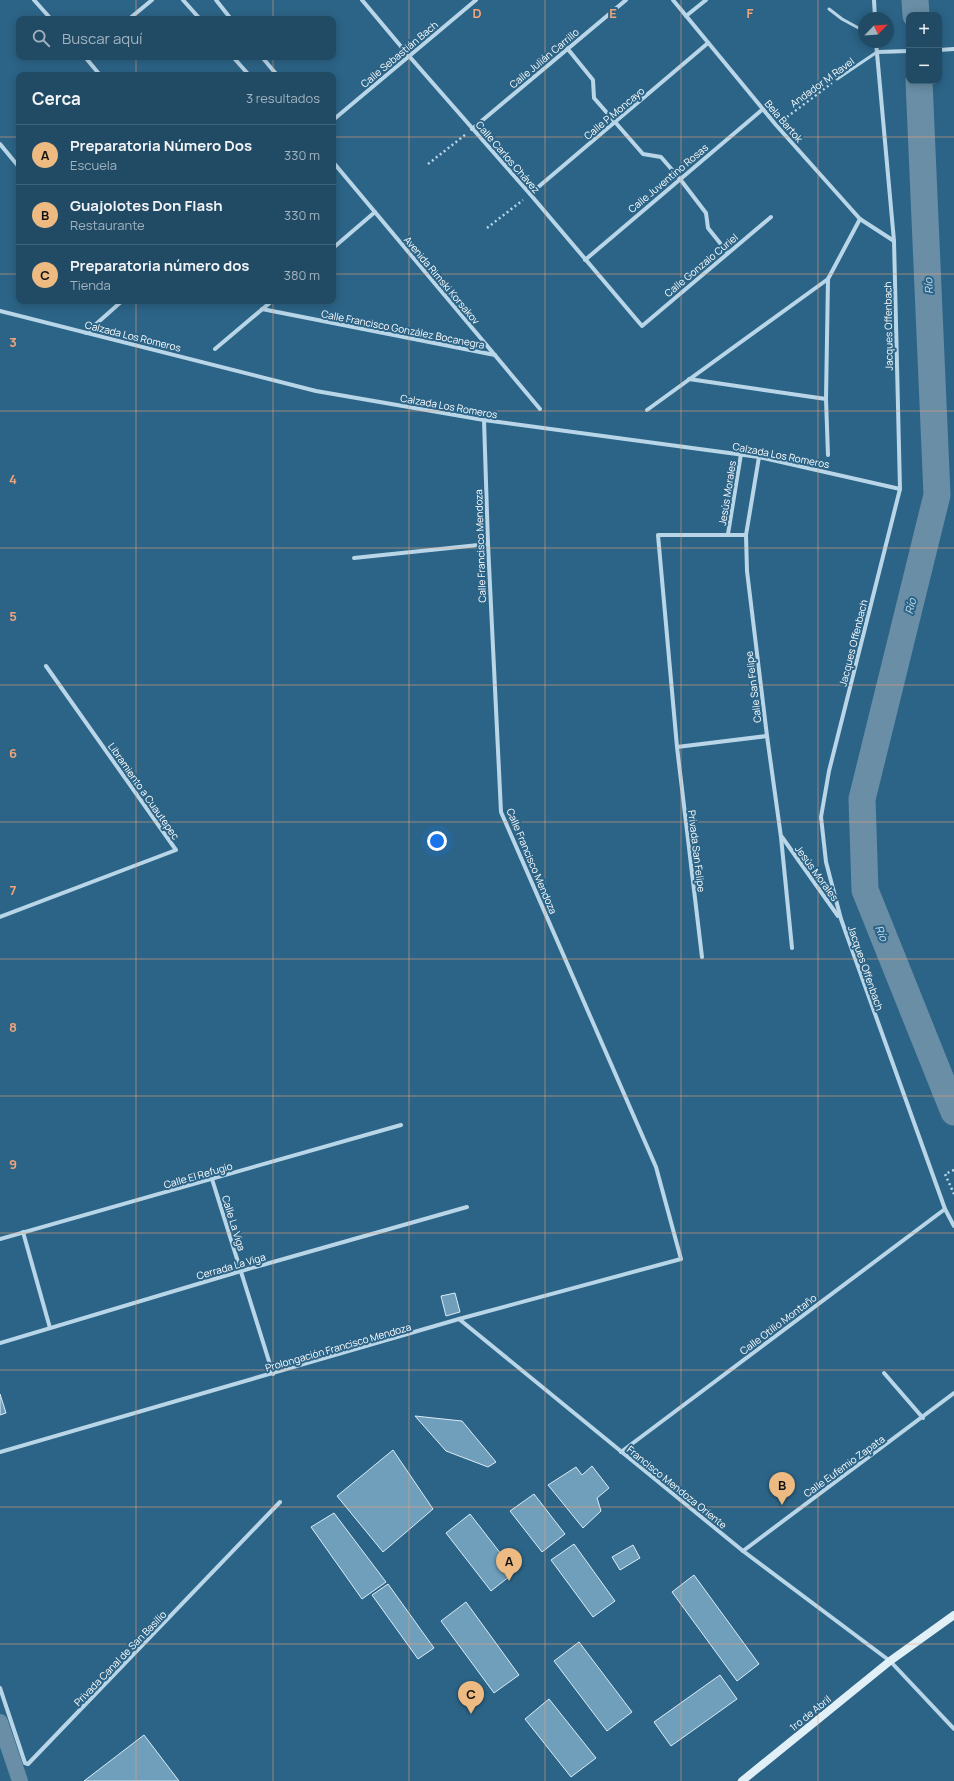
<!DOCTYPE html>
<html lang="es">
<head>
<meta charset="utf-8">
<style>
	:root { --surface:#214b65; --page:#2d556e; --text:#f1f3f6; --muted:#a2b3bf; --line:#3e6379; --accent:#edba81 }
	body { margin:0; font-family:Manrope,sans-serif; background:var(--page); color:var(--text) }
	.controls { position:absolute; right:12px; top:12px; display:grid; overflow:hidden; border-radius:8px; box-shadow:0 2px 10px #0003 }
	.controls button { width:36px; height:36px; display:grid; place-items:center; padding:0; border:0; border-bottom:1px solid var(--line); background:var(--surface); color:var(--text); font:20px sans-serif }
	.compass { position:absolute; left:858px; top:12px; width:36px; height:36px; border-radius:50%; background:var(--surface); box-shadow:0 2px 10px #0003; rotate:65deg }
	.you { position:absolute; left:437px; top:841px; width:14px; height:14px; margin:-10px; border:3px solid #fff; border-radius:50%; background:#1a73e8; box-shadow:0 0 0 6px #1a73e833 }
	.badge { display:grid; place-items:center; width:26px; height:26px; border-radius:50%; background:var(--accent); color:#111; font-size:13px; font-weight:700 }
	.pin { position:absolute; translate:-50% -33px; filter:drop-shadow(0 1px 2px #0008) }
	.pin::after { content:''; position:absolute; top:21px; width:14px; height:12px; background:inherit; clip-path:polygon(0 0,100% 0,50% 100%) }
	.list { margin:0; padding:0; list-style:none }
	h2 { display:flex; justify-content:space-between; align-items:center; height:52px; margin:0; padding:0 16px; font-size:17px }
	h2 small { font-size:13px; font-weight:400; color:var(--muted) }
	.list li { display:grid; grid-template-columns:26px 1fr auto; gap:12px; align-items:center; box-sizing:border-box; height:60px; padding:0 16px; border-top:1px solid var(--line) }
	.list b { display:block; font-size:15px; white-space:nowrap }
	.list p { margin:0; font-size:13px; white-space:nowrap; color:var(--muted) }
	.list em { font-size:13px; font-style:normal; color:var(--muted) }
	.icon { flex:none; width:22px; height:22px; fill:none; stroke:currentColor; stroke-width:2; stroke-linecap:round; stroke-linejoin:round }
	.map { position:relative; flex:none; width:954px; height:1781px; overflow:hidden }
	.search { position:absolute; background:var(--surface); box-shadow:0 2px 10px #0003; left:16px; top:16px; width:320px; height:44px; display:flex; align-items:center; gap:10px; box-sizing:border-box; padding:0 14px; border-radius:8px; color:var(--muted); font-size:15px }
	.panel { position:absolute; background:var(--surface); box-shadow:0 2px 10px #0003; left:16px; top:72px; width:320px; height:232px; border-radius:8px }
	.map>svg:first-child { display:block }
	.lines { fill:none; stroke-linecap:round; stroke-linejoin:round }
	.canal { stroke:#698ea5; stroke-width:16 }
	.river { stroke:#698ea5; stroke-width:27 }
	.building { fill:#6f9fbb; stroke:#dbecf6 }
	.path { stroke:#b8d6e8; stroke-width:2.5; stroke-dasharray:2 3; stroke-linecap:butt }
	.service { stroke:#b8d6e8; stroke-width:3 }
	.minor { stroke:#b8d6e8; stroke-width:4 }
	.secondary { stroke:#e1eff7; stroke-width:8 }
	.grid { fill:none; stroke:#f2a479; stroke-width:1; stroke-opacity:0.55 }
	.labels { text-anchor:middle; dominant-baseline:central; stroke-width:4; stroke-linejoin:round; paint-order:stroke }
	.street-label { font-size:10px; fill:#fff; stroke:#2c6487 }
	.water-label { font-size:11px; font-style:italic; fill:#c4dfef; stroke:#2c6487 }
	.grid-label { font-size:13px; text-anchor:middle; font-weight:bold; fill:#f2a479; stroke:#2c6487; stroke-width:4; stroke-linejoin:round; paint-order:stroke }
</style>
</head>
<body>
<div class="map">
<svg width="954" height="1781" viewBox="0 0 954 1781">
	<rect width="100%" height="100%" fill="#2c6487"/>
	<g class="lines">
		<polyline class="canal" points="0,1722 20,1781"/>
		<g class="river">
			<polyline points="915,0 916,15"/>
			<polyline points="919,81 937,495 862,799 865,890 954,1112"/>
		</g>
	</g>
	<g class="building">
		<polygon points="455,1293 460,1312 446,1316 441,1296"/>
		<polygon points="0,1394 6,1413 0,1415"/>
		<polygon points="415,1416 462,1421 496,1462 488,1467 446,1451"/>
		<polygon points="393,1450 433,1509 383,1552 337,1496"/>
		<polygon points="592,1466 609,1488 597,1498 601,1511 583,1528 548,1485 576,1467 582,1475"/>
		<polygon points="534,1494 565,1534 542,1552 510,1511"/>
		<polygon points="334,1513 386,1582 362,1599 311,1527"/>
		<polygon points="470,1514 515,1572 491,1591 446,1533"/>
		<polygon points="574,1544 615,1601 593,1617 551,1560"/>
		<polygon points="633,1545 640,1558 620,1570 612,1557"/>
		<polygon points="694,1575 759,1664 737,1681 672,1592"/>
		<polygon points="388,1584 434,1648 418,1659 372,1595"/>
		<polygon points="466,1602 519,1675 494,1693 441,1621"/>
		<polygon points="579,1642 632,1712 607,1731 554,1661"/>
		<polygon points="720,1675 737,1699 671,1746 654,1722"/>
		<polygon points="549,1699 596,1758 571,1777 525,1719"/>
		<polygon points="144,1735 179,1781 84,1781"/>
	</g>
	<g class="lines">
		<g class="path">
			<polyline points="783,120 832,83"/>
			<polyline points="428,164 465,135"/>
			<polyline points="487,228 523,200"/>
			<polyline points="954,1170 945,1174 954,1194"/>
		</g>
		<g class="service">
			<polyline points="829,9 842,19 864,31"/>
			<polyline points="837,79 877,52"/>
		</g>
		<g class="minor">
			<polyline points="34,0 51,19"/>
			<polyline points="183,0 200,19"/>
			<polyline points="216,0 231,19"/>
			<polyline points="362,0 409,56 530,194 642,326 771,217"/>
			<polyline points="673,0 776,125 860,219 894,241"/>
			<polyline points="874,0 875,18"/>
			<polyline points="686,16 706,0"/>
			<polyline points="129,19 152,0"/>
			<polyline points="876,42 894,241 900,489 829,771 821,817 826,862 841,919 945,1209 954,1226"/>
			<polyline points="567,48 593,80 594,98 643,154 661,157 680,179 706,213 708,228 728,253"/>
			<polyline points="939,50 954,49"/>
			<polyline points="877,52 909,51"/>
			<polyline points="85,57 100,75"/>
			<polyline points="233,57 249,75"/>
			<polyline points="262,57 277,75"/>
			<polyline points="333,120 476,0"/>
			<polyline points="472,129 626,0"/>
			<polyline points="0,144 19,167"/>
			<polyline points="333,162 540,409"/>
			<polyline points="530,194 708,43"/>
			<polyline points="333,248 375,212"/>
			<polyline points="585,260 763,109"/>
			<polyline points="262,309 495,355"/>
			<polyline points="0,311 316,391 484,420 759,457 900,489"/>
			<polyline points="86,333 122,301"/>
			<polyline points="215,349 272,301"/>
			<polyline points="689,379 826,399"/>
			<polyline points="647,410 828,279"/>
			<polyline points="828,455 826,399 828,279 860,219"/>
			<polyline points="759,457 746,535 747,571 767,736 781,837 792,948"/>
			<polyline points="728,534 741,454"/>
			<polyline points="354,558 488,544"/>
			<polyline points="677,747 767,736"/>
			<polyline points="782,837 838,916"/>
			<polyline points="0,917 176,850 46,666"/>
			<polyline points="702,957 677,747 658,535 746,535"/>
			<polyline points="212,1179 273,1374"/>
			<polyline points="23,1232 50,1328"/>
			<polyline points="0,1239 401,1125"/>
			<polyline points="459,1319 743,1551 890,1661 954,1729"/>
			<polyline points="0,1343 241,1271 467,1207"/>
			<polyline points="884,1373 923,1418"/>
			<polyline points="0,1452 459,1319 681,1259 656,1167 501,812 488,544 484,420"/>
			<polyline points="621,1452 945,1209"/>
			<polyline points="743,1551 954,1393"/>
			<polyline points="0,1688 25,1763 28,1764 280,1502"/>
		</g>
		<polyline class="secondary" points="742,1781 890,1661 954,1615"/>
	</g>
	<path class="grid" d="M136,0v19M273,0v19M409,0v1781M545,0v1781M681,0v1781M818,0v1781M136,57v18M273,57v18M0,137h19M333,137h621M0,274h19M333,274h621M136,301v1480M273,301v1480M0,411h954M0,548h954M0,685h954M0,822h954M0,959h954M0,1096h954M0,1233h954M0,1370h954M0,1507h954M0,1644h954"/>
	<g class="labels">
		<g class="street-label">
			<text transform="translate(399 54) rotate(-40)">Calle Sebastián Bach</text>
			<text transform="translate(544 58) rotate(-40)">Calle Julián Carrillo</text>
			<text transform="translate(822 82) rotate(-36)">Andador M Ravel</text>
			<text transform="translate(614 113) rotate(-40)">Calle P Moncayo</text>
			<text transform="translate(784 121) rotate(49)">Bela Bartok</text>
			<text transform="translate(508 157) rotate(49)">Calle Carlos Chávez</text>
			<text transform="translate(668 178) rotate(-40)">Calle Juventino Rosas</text>
			<text transform="translate(701 265) rotate(-40)">Calle Gonzalo Curiel</text>
			<text transform="translate(442 280) rotate(50)">Avenida Rimski Korsakov</text>
			<text transform="translate(888 326) rotate(-91)">Jacques Offenbach</text>
			<text transform="translate(403 329) rotate(11)">Calle Francisco González Bocanegra</text>
			<text transform="translate(133 336) rotate(14)">Calzada Los Romeros</text>
			<text transform="translate(449 406) rotate(10)">Calzada Los Romeros</text>
			<text transform="translate(781 455) rotate(11)">Calzada Los Romeros</text>
			<text transform="translate(727 493) rotate(-81)">Jesús Morales</text>
			<text transform="translate(480 546) rotate(-92)">Calle Francisco Mendoza</text>
			<text transform="translate(853 643) rotate(-76)">Jacques Offenbach</text>
			<text transform="translate(753 687) rotate(-97)">Calle San Felipe</text>
			<text transform="translate(144 791) rotate(55)">Libramiento a Cuautepec</text>
			<text transform="translate(697 851) rotate(83)">Privada San Felipe</text>
			<text transform="translate(532 861) rotate(67)">Calle Francisco Mendoza</text>
			<text transform="translate(817 873) rotate(54)">Jesús Morales</text>
			<text transform="translate(866 968) rotate(71)">Jacques Offenbach</text>
			<text transform="translate(198 1175) rotate(-16)">Calle El Refugio</text>
			<text transform="translate(234 1223) rotate(73)">Calle La Viga</text>
			<text transform="translate(231 1266) rotate(-16)">Cerrada La Viga</text>
			<text transform="translate(778 1324) rotate(-37)">Calle Otilio Montaño</text>
			<text transform="translate(338 1347) rotate(-16)">Prolongación Francisco Mendoza</text>
			<text transform="translate(844 1466) rotate(-36)">Calle Eufemio Zapata</text>
			<text transform="translate(677 1487) rotate(39)">Francisco Mendoza Oriente</text>
			<text transform="translate(120 1658) rotate(-46)">Privada Canal de San Basilio</text>
			<text transform="translate(810 1713) rotate(-39)">1ro de Abril</text>
		</g>
		<g class="water-label">
			<text transform="translate(928 286) rotate(-93)">Río</text>
			<text transform="translate(910 606) rotate(-76)">Río</text>
			<text transform="translate(882 933) rotate(68)">Río</text>
		</g>
	</g>
	<g class="grid-label">
		<text x="477" y="18">D</text>
		<text x="613" y="18">E</text>
		<text x="750" y="18">F</text>
		<text x="13" y="347">3</text>
		<text x="13" y="484">4</text>
		<text x="13" y="621">5</text>
		<text x="13" y="758">6</text>
		<text x="13" y="895">7</text>
		<text x="13" y="1032">8</text>
		<text x="13" y="1169">9</text>
	</g>
</svg>
<div class="controls">
<button>+</button>
<button>−</button>
</div>
<svg class="compass" viewBox="-18 -18 36 36"><path d="M0-13l5 13h-10z" fill="#e53935"/><path d="M0 13l5-13h-10z" fill="#a2b3bf"/></svg>
<div class="you"></div>
<div class="pin badge" style="left:509px;top:1581px">A</div>
<div class="pin badge" style="left:782px;top:1505px">B</div>
<div class="pin badge" style="left:471px;top:1714px">C</div>
<div class="search"><svg class="icon" aria-label="search" viewBox="0 0 24 24"><circle cx="10" cy="10" r="6"/><path d="M15 15l6 6"/></svg>Buscar aquí</div>
<section class="panel">
<h2>Cerca<small>3 resultados</small></h2>
<ul class="list">
<li><span class="badge">A</span><div><b>Preparatoria Número Dos</b><p>Escuela</p></div><em>330 m</em></li>
<li><span class="badge">B</span><div><b>Guajolotes Don Flash</b><p>Restaurante</p></div><em>330 m</em></li>
<li><span class="badge">C</span><div><b>Preparatoria número dos</b><p>Tienda</p></div><em>380 m</em></li>
</ul>
</section>
</div>
</body>
</html>
